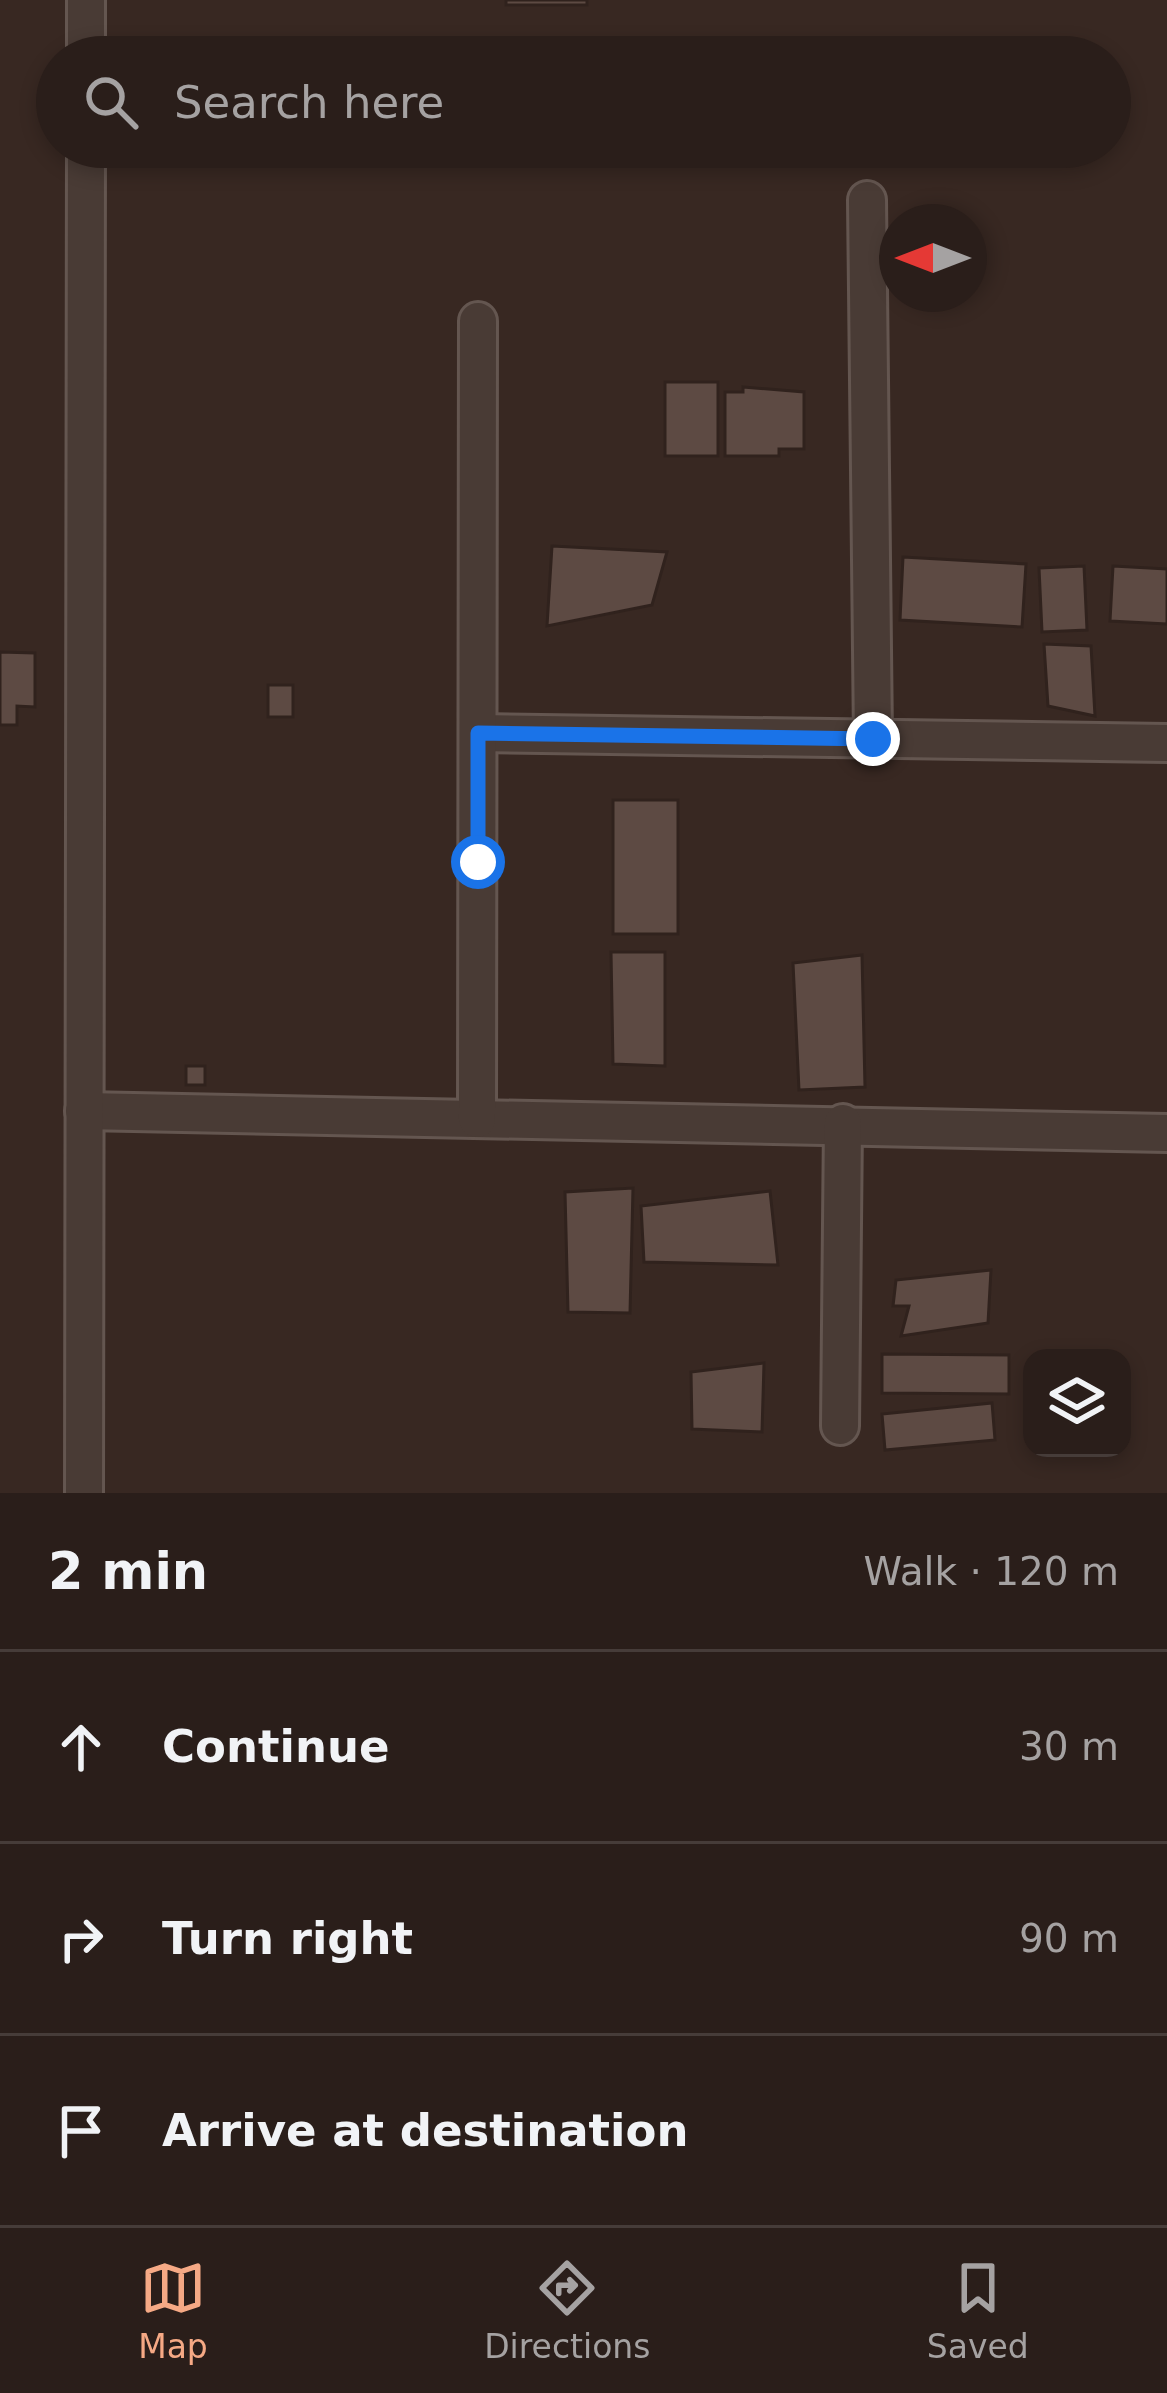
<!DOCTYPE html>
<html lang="en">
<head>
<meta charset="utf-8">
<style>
	:root { --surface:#2a1e1a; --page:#362b27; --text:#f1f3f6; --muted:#a5a2a2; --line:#463c39; --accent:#f5a985 }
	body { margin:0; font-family:"DejaVu Sans",sans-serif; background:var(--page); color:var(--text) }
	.controls { position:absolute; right:36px; bottom:36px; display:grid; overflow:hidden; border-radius:24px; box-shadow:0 6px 18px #0003 }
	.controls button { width:108px; height:108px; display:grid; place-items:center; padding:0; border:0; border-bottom:3px solid var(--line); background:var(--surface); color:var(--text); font:60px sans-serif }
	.compass { position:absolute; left:879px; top:204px; width:108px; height:108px; border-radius:50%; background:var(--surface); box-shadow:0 6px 18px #0003; rotate:270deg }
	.stop { position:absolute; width:36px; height:36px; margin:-27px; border:9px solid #1a73e8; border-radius:50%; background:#fff }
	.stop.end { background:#1a73e8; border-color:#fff; box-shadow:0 3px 12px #0008 }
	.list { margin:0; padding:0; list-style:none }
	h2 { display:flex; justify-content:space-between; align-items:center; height:156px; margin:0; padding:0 48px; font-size:51px }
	h2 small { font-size:39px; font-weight:400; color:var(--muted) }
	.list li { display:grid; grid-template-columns:78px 1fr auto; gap:36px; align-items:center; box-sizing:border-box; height:192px; padding:0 48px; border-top:3px solid var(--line) }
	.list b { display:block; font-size:45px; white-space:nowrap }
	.list em { font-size:39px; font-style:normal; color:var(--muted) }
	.icon { flex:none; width:66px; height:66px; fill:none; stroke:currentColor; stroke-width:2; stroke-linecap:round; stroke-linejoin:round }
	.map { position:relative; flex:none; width:1167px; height:1493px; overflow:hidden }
	.search { position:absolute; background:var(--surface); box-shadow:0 6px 18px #0003; left:36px; right:36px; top:36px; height:132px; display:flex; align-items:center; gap:30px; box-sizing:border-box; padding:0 42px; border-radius:66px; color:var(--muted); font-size:45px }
	.sheet { height:732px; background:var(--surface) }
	nav { display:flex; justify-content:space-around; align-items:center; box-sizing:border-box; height:168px; border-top:3px solid var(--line); background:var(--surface); font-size:33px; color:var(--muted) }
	nav a { display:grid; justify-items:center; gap:6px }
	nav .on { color:var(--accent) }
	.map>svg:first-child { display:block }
	.building { fill:#5d4a43; stroke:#30221d; stroke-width:3 }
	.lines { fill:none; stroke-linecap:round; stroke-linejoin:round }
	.minor-casing { stroke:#645650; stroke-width:42 }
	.minor { stroke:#493b35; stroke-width:36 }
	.route { stroke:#1a73e8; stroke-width:15 }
</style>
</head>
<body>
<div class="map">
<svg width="1167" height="1493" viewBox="0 0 1167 1493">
	<rect width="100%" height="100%" fill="#382822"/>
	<g class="building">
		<rect x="506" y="0" width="81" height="5"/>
		<rect x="665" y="382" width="53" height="74"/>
		<polygon points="743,387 804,392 804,449 779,449 779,456 725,456 725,392 743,392"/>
		<polygon points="552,546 667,552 652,605 547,626"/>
		<polygon points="903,557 1026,564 1022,627 900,620"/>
		<polygon points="1084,566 1087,630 1042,632 1039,568"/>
		<polygon points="1113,566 1167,569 1167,624 1110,621"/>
		<polygon points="1044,644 1091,646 1095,716 1048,706"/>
		<polygon points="0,652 35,653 35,707 17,706 17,725 0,725"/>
		<rect x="268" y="685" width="25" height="32"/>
		<rect x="613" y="800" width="65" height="134"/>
		<polygon points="611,952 665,952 665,1066 613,1064"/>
		<polygon points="862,955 865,1087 799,1090 793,963"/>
		<rect x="186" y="1066" width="19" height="19"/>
		<polygon points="633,1188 630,1313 568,1312 565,1192"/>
		<polygon points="770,1191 778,1265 644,1262 641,1206"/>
		<polygon points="991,1270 988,1323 901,1336 909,1306 893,1306 896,1280"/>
		<polygon points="882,1354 1009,1355 1009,1394 882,1393"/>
		<polygon points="764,1363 762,1432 692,1429 691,1372"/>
		<polygon points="992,1403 995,1440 885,1450 882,1414"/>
	</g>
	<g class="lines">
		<g class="minor-casing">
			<g id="minor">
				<polyline points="86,0 86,57"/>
				<polyline points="867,200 873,739"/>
				<polyline points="479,733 1167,743"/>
				<polyline points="84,1111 1167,1133"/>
				<polyline points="477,1119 478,321"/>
				<polyline points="840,1426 843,1123"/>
				<polyline points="84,1493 86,147"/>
			</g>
		</g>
		<use href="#minor" class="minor"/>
	</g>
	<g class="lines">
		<polyline class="route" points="478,862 478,733 873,739"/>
	</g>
</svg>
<div class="controls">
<button><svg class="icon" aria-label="layers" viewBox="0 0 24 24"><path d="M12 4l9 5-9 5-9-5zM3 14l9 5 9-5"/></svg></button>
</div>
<svg class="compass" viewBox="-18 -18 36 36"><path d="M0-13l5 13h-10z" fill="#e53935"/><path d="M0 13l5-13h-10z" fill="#a5a2a2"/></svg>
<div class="stop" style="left:478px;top:862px"></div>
<div class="stop end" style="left:873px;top:739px"></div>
<div class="search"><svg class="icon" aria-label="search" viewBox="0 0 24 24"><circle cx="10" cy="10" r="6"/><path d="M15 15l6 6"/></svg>Search here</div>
</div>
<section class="sheet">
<h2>2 min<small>Walk · 120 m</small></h2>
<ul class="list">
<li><svg class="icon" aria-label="ahead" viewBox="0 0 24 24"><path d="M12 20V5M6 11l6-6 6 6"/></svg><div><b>Continue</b></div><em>30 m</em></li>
<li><svg class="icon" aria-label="right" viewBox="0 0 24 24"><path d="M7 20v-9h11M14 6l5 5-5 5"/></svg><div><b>Turn right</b></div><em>90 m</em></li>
<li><svg class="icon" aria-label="arrive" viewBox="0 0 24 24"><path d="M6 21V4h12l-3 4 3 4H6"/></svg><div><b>Arrive at destination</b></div></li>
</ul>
</section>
<nav>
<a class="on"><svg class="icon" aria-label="map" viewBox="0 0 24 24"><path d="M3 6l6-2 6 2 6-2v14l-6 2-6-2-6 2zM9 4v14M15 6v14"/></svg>Map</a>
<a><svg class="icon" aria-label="directions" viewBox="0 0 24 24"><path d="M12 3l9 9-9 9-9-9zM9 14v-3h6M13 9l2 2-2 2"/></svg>Directions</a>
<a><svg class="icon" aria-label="saved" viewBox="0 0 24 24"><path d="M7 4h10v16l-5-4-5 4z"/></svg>Saved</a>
</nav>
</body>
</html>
